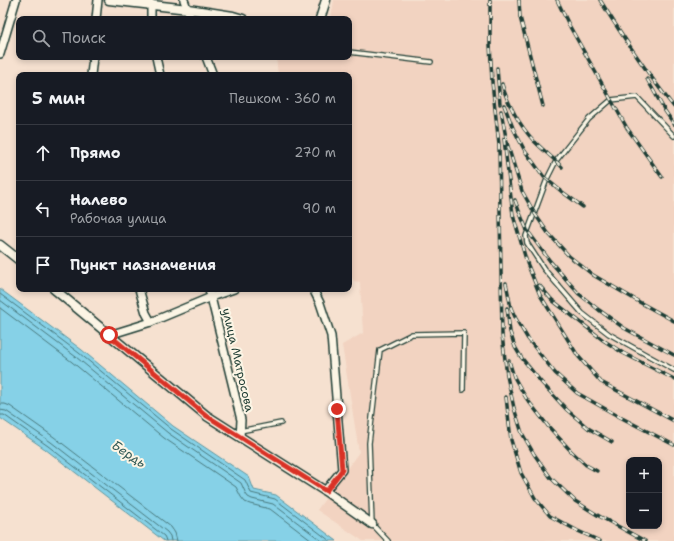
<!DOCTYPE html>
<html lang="ru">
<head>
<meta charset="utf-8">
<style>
	:root { --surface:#171b24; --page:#242831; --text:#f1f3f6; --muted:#9ea1a6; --line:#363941 }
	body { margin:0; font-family:"Shantell Sans",sans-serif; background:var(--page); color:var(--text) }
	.controls { position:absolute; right:12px; bottom:12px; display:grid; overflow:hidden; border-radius:8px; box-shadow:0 2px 6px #0003 }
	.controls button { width:36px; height:36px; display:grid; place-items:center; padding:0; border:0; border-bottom:1px solid var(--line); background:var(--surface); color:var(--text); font:20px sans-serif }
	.stop { position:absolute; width:12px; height:12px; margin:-9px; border:3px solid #d93025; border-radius:50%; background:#fff }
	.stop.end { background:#d93025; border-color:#fff; box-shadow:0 1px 4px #0008 }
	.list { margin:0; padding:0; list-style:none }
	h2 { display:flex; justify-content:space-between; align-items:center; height:52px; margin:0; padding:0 16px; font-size:17px }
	h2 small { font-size:13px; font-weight:400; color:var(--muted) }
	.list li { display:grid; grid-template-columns:26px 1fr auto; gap:12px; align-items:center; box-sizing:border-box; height:56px; padding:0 16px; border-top:1px solid var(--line) }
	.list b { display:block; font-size:15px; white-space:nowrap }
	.list p { margin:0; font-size:13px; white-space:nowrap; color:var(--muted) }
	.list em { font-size:13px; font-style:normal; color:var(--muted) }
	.icon { flex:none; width:22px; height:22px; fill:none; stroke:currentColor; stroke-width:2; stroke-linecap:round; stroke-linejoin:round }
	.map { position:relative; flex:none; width:674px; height:541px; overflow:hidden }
	.search { position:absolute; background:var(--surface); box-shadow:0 2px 6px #0003; left:16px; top:16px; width:336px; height:44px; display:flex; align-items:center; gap:10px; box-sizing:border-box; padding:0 14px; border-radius:8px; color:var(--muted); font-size:15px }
	.panel { position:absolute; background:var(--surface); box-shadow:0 2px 6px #0003; left:16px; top:72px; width:336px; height:220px; border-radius:8px }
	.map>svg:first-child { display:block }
	.built { fill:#f2d3c1; fill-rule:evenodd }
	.water { fill:#86d1e7; stroke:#5d969f }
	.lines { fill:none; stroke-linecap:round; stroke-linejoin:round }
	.shore { stroke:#48787c; stroke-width:1 }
	.service-casing { stroke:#1f3d34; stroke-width:6 }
	.minor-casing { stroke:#1f3d34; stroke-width:10 }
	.tertiary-casing { stroke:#1f3d34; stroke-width:11 }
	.service { stroke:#fcf5e5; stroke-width:3.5 }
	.minor { stroke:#fcf5e5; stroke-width:7 }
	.tertiary { stroke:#fcf5e5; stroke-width:8 }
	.rail-casing { stroke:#1f3d34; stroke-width:3.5 }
	.rail { stroke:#fcf5e5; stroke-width:2; stroke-dasharray:6; stroke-linecap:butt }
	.route { stroke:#d93025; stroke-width:5 }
	.labels { text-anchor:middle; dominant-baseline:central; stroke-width:4; stroke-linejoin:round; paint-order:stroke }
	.street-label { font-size:12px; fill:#1f3d34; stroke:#fcf5e5 }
	.water-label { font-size:13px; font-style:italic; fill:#345b58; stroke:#fcf5e5 }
</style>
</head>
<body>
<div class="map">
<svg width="674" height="541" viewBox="0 0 674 541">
	<rect width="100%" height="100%" fill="#f6e1d0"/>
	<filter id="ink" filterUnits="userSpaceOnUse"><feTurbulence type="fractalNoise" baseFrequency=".025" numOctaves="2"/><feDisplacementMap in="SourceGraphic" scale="8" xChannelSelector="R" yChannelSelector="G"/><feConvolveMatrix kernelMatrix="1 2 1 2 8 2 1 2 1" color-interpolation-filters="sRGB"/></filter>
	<g filter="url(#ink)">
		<path class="built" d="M334,0h340v541h-311l-46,-31 42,-58 -17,-107 21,-12 -3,-51 -6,-1 -5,-8v-198h-71l-2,-18h73v-38h-18zM629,460h30v66h-30z"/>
		<polygon class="water" points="0,289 82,350 173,426 249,477 254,490 276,495 337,541 164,541 45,449 0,418"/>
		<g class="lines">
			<g class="shore">
				<polyline points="0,294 79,353 171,429 245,480 251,493 275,499 330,541"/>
				<polyline points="0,300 76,357 168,433 241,483 246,494 248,497 252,499 273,504 322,541"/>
				<polyline points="0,308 72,362 164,438 236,487 241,497 245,502 250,504 270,509 312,541"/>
				<polyline points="0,404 5,404 10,406 54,437 171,527 175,533 177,541"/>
				<polyline points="0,410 6,411 51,442 167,532 170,536 171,541"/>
				<polyline points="0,415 4,415 48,446 164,536 165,538 166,541"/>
			</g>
			<g class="service-casing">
				<g id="service">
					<polyline points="349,52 431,62"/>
					<polyline points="674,136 637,97 611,100 589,119 556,161 547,179 526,236 527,243 544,269 582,313 609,334 674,370"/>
					<polyline points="240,431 281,423"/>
					<polyline points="388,541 372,524 369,443 380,350 412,334 464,333 463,390"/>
				</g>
			</g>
			<g class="minor-casing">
				<g id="minor">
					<polyline points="184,0 191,19"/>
					<polyline points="151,5 151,19"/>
					<polyline points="96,19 98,0"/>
					<polyline points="0,54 16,0"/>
					<polyline points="156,57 160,75"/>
					<polyline points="206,57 213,75"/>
					<polyline points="91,75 93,57"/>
					<polyline points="139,289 146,313 151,322"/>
					<polyline points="209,289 241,420 240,437"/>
					<polyline points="313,289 320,303 331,336 342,470 325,491"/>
					<polyline points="109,335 151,322 211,297 234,289"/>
				</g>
			</g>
			<g class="tertiary-casing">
				<g id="tertiary">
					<polyline points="109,0 188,9 233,16 243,19"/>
					<polyline points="320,19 326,0"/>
					<polyline points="0,245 19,260"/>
					<polyline points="54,289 207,416 325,491 372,524"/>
				</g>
			</g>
			<use href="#service" class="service"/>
			<use href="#minor" class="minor"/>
			<use href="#tertiary" class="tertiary"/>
			<g class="rail-casing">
				<g id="rail">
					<polyline points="490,0 490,44 492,82 499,145 502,335 507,376 514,408 522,433 534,454 551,478 575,501 599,516 645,541"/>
					<polyline points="519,0 520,17 543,106"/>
					<polyline points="557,0 569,25 627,128 662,177"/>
					<path d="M600,0c23,37 47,73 74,107"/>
					<polyline points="497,68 500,104"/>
					<polyline points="647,79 665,111 674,124"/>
					<path d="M502,84c5,19 18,42 32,57 9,9 19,17 28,26"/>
					<polyline points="504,105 513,128 525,151 544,177 561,191 583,207"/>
					<polyline points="501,111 507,143 522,191 535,214 548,233 569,256 593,275 641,303 674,321"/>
					<polyline points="504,139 513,215 527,263 540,295 578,356 601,382 674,421"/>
					<polyline points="515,200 519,211 527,230 550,261 579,294 599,310 624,328 674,355"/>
					<polyline points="506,283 511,308 516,319 528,339 555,373 577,393 618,416 674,445"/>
					<polyline points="539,285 552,300 603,340 623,353 674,379"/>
					<polyline points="507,308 510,332 515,347 521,357 541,382 567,410 588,428 612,442"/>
					<polyline points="509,361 514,377 526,398 548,426 571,451 586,465 597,471"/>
					<polyline points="506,397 511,440 521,473 535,498 550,516 578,531 600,541"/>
				</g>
			</g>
			<use href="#rail" class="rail"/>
		</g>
	</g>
	<g class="lines" filter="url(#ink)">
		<polyline class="route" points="109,335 207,416 326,491 342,470 337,409"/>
	</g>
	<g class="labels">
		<g class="street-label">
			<text transform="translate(238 360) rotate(77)">улица Матросова</text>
		</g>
		<g class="water-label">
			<text transform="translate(129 454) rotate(34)">Бердь</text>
		</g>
	</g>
</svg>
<div class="controls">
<button>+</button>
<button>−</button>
</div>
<div class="stop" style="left:109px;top:335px"></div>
<div class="stop end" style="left:337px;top:409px"></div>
<div class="search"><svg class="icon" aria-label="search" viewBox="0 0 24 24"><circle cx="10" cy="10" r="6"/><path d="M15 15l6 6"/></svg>Поиск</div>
<section class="panel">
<h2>5 мин<small>Пешком · 360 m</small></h2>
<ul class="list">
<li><svg class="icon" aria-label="ahead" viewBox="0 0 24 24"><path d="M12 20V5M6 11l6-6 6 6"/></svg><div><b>Прямо</b></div><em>270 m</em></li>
<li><svg class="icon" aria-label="left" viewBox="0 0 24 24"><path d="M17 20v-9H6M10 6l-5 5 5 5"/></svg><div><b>Налево</b><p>Рабочая улица</p></div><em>90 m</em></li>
<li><svg class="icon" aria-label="arrive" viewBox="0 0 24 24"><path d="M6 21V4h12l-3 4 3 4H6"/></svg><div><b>Пункт назначения</b></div></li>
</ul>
</section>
</div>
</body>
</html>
